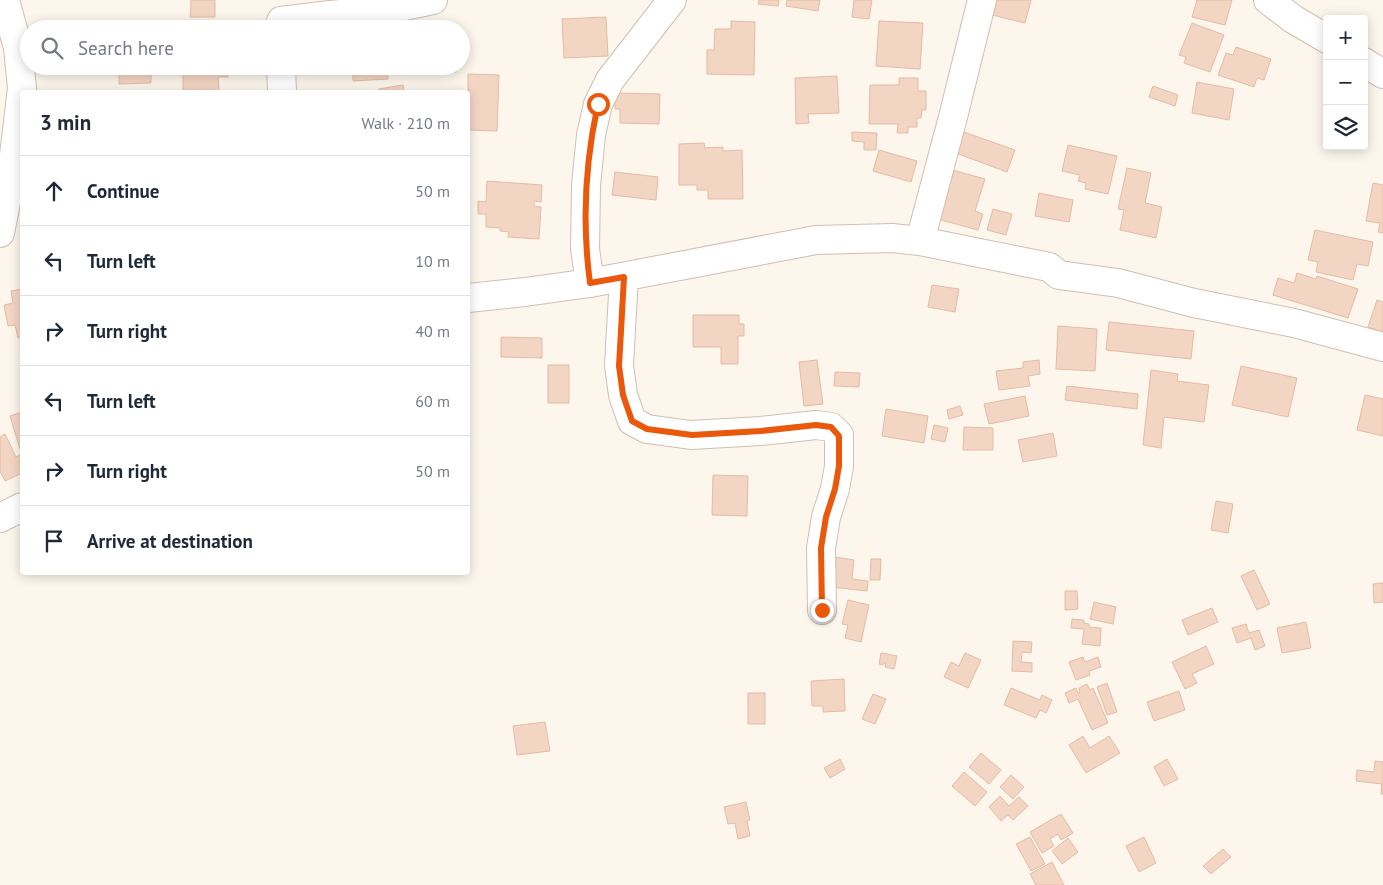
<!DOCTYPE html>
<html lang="en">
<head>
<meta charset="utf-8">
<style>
	:root { --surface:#fff; --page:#f6f6f7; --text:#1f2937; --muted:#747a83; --line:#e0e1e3 }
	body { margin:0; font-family:"PT Sans",sans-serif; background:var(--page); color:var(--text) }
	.controls { position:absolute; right:15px; top:15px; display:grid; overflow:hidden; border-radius:5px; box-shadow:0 2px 12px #0003 }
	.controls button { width:45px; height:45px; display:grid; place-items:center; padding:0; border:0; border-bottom:1px solid var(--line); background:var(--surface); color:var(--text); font:25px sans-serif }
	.stop { position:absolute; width:15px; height:15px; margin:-11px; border:4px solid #ea580c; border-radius:50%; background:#fff }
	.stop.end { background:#ea580c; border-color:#fff; box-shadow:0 1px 5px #0008 }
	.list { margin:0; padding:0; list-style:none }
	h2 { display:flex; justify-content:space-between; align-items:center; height:65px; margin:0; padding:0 20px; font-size:21px }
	h2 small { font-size:16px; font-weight:400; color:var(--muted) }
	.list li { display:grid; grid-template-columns:32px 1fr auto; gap:15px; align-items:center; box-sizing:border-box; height:70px; padding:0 20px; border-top:1px solid var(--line) }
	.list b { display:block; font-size:19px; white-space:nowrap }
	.list em { font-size:16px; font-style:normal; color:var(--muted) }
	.icon { flex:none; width:28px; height:28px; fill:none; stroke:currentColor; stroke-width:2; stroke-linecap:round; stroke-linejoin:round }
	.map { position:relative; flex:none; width:1383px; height:885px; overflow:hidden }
	.search { position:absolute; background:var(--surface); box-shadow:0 2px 12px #0003; left:20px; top:20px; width:450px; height:55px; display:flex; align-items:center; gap:12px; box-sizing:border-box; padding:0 18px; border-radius:28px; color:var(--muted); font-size:19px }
	.panel { position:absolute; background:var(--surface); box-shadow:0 2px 12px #0003; left:20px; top:90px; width:450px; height:485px; border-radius:5px }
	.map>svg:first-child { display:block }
	.building { fill:#f3d5c3; stroke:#e6bba3 }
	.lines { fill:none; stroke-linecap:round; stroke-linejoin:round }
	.street-casing { stroke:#d1beb0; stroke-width:30 }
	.street { stroke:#fff; stroke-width:28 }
	.route { stroke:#ea580c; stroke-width:6 }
</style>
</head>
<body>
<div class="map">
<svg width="1383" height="885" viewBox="0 0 1383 885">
	<rect width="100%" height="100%" fill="#fdf6ec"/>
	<g class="building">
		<polygon points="191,0 215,0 215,17 190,17"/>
		<polygon points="759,0 779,0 778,6 758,4"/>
		<polygon points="787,0 820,0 818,11 786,6"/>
		<polygon points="854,0 872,0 869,19 852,17"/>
		<polygon points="996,0 1031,0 1025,23 992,15"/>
		<polygon points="1197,0 1232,0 1225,25 1192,17"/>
		<polygon points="606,17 608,56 564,58 562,19"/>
		<polygon points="731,21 755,22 754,75 707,74 707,50 714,50 715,29 731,29"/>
		<polygon points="879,21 923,23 920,69 876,66"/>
		<polygon points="1192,23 1224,35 1210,72 1184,63 1186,57 1179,55"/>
		<polygon points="1236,47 1271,59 1264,80 1257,78 1254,87 1218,75 1226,53 1233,55"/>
		<polygon points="106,66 159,66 159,72 151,72 151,83 119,84 119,74 106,74"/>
		<polygon points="183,66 227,66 228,77 218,77 219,92 183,92"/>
		<polygon points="353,66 387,66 388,79 353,81"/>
		<polygon points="409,66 456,66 456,72 409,70"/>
		<polygon points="468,74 499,75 497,131 468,130"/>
		<polygon points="837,76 839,113 808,114 809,123 796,124 795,78"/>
		<polygon points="899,78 918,78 918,91 926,91 926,110 922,110 921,118 917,118 917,127 908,127 908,133 897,133 898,124 869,124 870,85 899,85"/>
		<polygon points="1197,82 1234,89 1229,120 1192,113"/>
		<polygon points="403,85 404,92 379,92 379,89"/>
		<polygon points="1153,86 1178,95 1175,106 1149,97"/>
		<polygon points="615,93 660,94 659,124 620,123 620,109 615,109"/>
		<polygon points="961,131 1015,150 1007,172 953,152"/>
		<polygon points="852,132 877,133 876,150 864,150 864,142 852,141"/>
		<polygon points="704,143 705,148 723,147 723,151 742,150 743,199 708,199 708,190 697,190 697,185 679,185 679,144"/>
		<polygon points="1068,145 1117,156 1108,194 1085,189 1086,183 1078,181 1080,175 1062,171"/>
		<polygon points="879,150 917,161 911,182 873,171"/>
		<polygon points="1127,168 1151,173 1145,203 1162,207 1156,238 1120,230 1124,210 1118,209"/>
		<polygon points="949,169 985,179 975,211 983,214 978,230 934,218"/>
		<polygon points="615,172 658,177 656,200 612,195"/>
		<polygon points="487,181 542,185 541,202 534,201 534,206 541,207 539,239 508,237 509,232 500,231 500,228 486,227 486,214 478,214 478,201 486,202"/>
		<polygon points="1373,183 1383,185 1383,233 1378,232 1380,223 1366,221"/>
		<polygon points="1039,193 1073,200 1069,222 1035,216"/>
		<polygon points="993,209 1012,214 1006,235 987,230"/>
		<polygon points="1315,230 1373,242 1368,266 1357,264 1353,280 1316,272 1318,262 1308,260"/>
		<polygon points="1297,273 1316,279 1317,276 1358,289 1348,318 1273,295 1278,278 1294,283"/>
		<polygon points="932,285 959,289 955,312 928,307"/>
		<polygon points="22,289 22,337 18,338 15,325 8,326 4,305 13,303 11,291"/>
		<polygon points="1377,300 1383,302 1383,332 1368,327"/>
		<polygon points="693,315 739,315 739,324 744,324 744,336 738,336 738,364 721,364 721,347 693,347"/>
		<polygon points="1109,322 1194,331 1191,359 1106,350"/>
		<polygon points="1058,326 1097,329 1095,371 1056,369"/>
		<polygon points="501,337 542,338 542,358 501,357"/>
		<polygon points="817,360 823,404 804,406 799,362"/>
		<polygon points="1039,360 1040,374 1028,376 1030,386 999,390 996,371 1023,368 1023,362"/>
		<rect x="548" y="365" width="21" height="38"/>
		<polygon points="1241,366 1297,378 1288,417 1232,405"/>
		<polygon points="1151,370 1178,374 1177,381 1209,385 1204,422 1164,417 1161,448 1143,445"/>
		<polygon points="835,372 860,373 859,387 834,386"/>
		<polygon points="1067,386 1138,394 1137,409 1065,400"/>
		<polygon points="1365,395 1383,399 1383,436 1357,430"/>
		<polygon points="1025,396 1029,416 989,424 984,404"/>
		<polygon points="960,406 963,415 949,419 947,410"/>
		<polygon points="886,409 928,416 924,443 882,436"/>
		<polygon points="22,412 22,448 20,449 10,416"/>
		<polygon points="934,425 948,428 945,442 931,439"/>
		<polygon points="964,427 993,428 993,450 963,450"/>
		<polygon points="1053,433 1057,456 1023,462 1018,440"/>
		<polygon points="5,434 16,457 22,454 22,473 5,481 0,471 0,437"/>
		<polygon points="713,475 748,476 747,516 712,515"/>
		<polygon points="1216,501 1233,504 1228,533 1211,530"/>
		<polygon points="835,557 854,560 852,579 868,581 867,591 831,587"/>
		<polygon points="871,559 881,559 880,580 870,580"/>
		<polygon points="1254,570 1270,604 1257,610 1241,576"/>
		<polygon points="1383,583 1383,602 1374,603 1373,584"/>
		<polygon points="1065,591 1077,591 1078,609 1065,610"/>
		<polygon points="848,600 869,605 861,642 845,638 848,625 842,624"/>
		<polygon points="1094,602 1116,607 1113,624 1090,619"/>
		<polygon points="1212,608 1218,622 1188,635 1182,620"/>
		<polygon points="1072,619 1084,620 1084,623 1089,624 1089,627 1101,628 1100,646 1082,644 1084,629 1071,628"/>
		<polygon points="1306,622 1311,648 1282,653 1277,628"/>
		<polygon points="1246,624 1249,633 1259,630 1265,646 1255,650 1251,638 1237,643 1232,628"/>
		<polygon points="1013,641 1032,642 1031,653 1022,652 1021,662 1032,663 1032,672 1012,671"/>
		<polygon points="1206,646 1214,664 1192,674 1197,683 1185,689 1172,662"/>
		<polygon points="881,653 897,656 894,669 885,667 886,663 884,663 883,665 879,664"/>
		<polygon points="965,653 981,660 968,688 944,677 951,662 959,666"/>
		<polygon points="1083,657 1085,662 1098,657 1101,667 1089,671 1090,675 1076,680 1069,662"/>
		<polygon points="844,679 845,711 823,712 823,706 812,706 811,681"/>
		<polygon points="1107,683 1117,712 1107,715 1097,687"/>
		<polygon points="1087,684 1090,690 1093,688 1108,723 1092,730 1078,699 1069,703 1065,693 1076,688 1078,693 1080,692 1079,688"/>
		<polygon points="1011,688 1040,700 1042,695 1052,700 1046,713 1040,710 1036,718 1004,705"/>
		<polygon points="1179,691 1185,710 1154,721 1147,702"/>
		<rect x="748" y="693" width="17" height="31"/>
		<polygon points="873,694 886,699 875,724 862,719"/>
		<polygon points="545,722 550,751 517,755 513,726"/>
		<polygon points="1083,736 1090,748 1109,736 1120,753 1086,773 1069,745"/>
		<polygon points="981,753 1001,770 989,784 969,767"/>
		<polygon points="840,759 845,769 830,778 824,768"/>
		<polygon points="1167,759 1178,779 1164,786 1154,767"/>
		<polygon points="1375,761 1383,762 1383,794 1381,794 1382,784 1356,781 1357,770 1374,772"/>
		<polygon points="964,772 987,792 975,806 952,786"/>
		<polygon points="1011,775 1024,787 1013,799 1000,787"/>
		<polygon points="1000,796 1009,806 1019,797 1028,806 1013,820 1008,815 1001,821 989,807"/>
		<polygon points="746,802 750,820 747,821 750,836 738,839 735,823 728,824 724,807"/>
		<polygon points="1061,814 1073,833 1061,840 1058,834 1050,839 1054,846 1042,853 1030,832"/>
		<polygon points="1030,837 1045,864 1031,871 1016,844"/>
		<polygon points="1144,837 1156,863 1139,872 1126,846"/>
		<polygon points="1068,838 1078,852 1062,864 1052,851"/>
		<polygon points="1223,849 1231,857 1211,874 1203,866"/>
		<polygon points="1052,862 1064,885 1036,885 1030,874"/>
	</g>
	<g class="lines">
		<g class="street-casing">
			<g id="street">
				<polyline points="1268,0 1293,19 1327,39"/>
				<polyline points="281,21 330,15 385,10 433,0"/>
				<polyline points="1364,62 1383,74"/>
				<polyline points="281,66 282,92"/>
				<polyline points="0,233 12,172 22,88 18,48 5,0"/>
				<polyline points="920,241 953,117 982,0"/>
				<polyline points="624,277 619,365 623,395 632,421 647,429 691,435 761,431 816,425 831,427 839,435 839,466 835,489 826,517 821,548 822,610"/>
				<polyline points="590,283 585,249 586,185 591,135 598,104 610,80 672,0"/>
				<polyline points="468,298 525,292 590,283 816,240 892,238 920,241 1049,267 1059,275 1118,283 1194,303 1294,323 1383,347"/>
				<polyline points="0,518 22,507"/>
			</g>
		</g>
		<use href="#street" class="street"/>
	</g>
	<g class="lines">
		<path class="route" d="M598,104c-13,59 -16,119 -8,179l34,-6 -5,89 4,29 9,26 15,8 45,6 69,-4 55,-6 15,2 8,9v30l-4,23 -9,28 -5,31 1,62"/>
	</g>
</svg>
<div class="controls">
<button>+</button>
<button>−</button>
<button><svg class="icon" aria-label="layers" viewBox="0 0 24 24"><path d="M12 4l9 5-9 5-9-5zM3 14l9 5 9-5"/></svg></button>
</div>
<div class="stop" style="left:598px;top:104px"></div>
<div class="stop end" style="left:822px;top:610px"></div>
<div class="search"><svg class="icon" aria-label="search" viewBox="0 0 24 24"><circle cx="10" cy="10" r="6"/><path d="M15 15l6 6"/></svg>Search here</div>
<section class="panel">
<h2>3 min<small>Walk · 210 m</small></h2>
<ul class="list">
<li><svg class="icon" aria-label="ahead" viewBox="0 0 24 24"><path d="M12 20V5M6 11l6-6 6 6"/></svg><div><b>Continue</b></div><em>50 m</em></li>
<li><svg class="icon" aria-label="left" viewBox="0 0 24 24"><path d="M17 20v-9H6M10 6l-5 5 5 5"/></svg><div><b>Turn left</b></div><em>10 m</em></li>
<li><svg class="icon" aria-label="right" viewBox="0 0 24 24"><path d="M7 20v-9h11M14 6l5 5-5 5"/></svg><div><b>Turn right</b></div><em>40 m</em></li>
<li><svg class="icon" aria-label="left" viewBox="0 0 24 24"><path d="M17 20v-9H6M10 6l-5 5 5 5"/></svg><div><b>Turn left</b></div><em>60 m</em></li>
<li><svg class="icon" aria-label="right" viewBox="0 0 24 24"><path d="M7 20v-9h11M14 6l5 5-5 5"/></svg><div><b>Turn right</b></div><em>50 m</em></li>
<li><svg class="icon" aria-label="arrive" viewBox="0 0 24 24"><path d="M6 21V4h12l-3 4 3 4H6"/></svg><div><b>Arrive at destination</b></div></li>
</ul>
</section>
</div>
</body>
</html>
